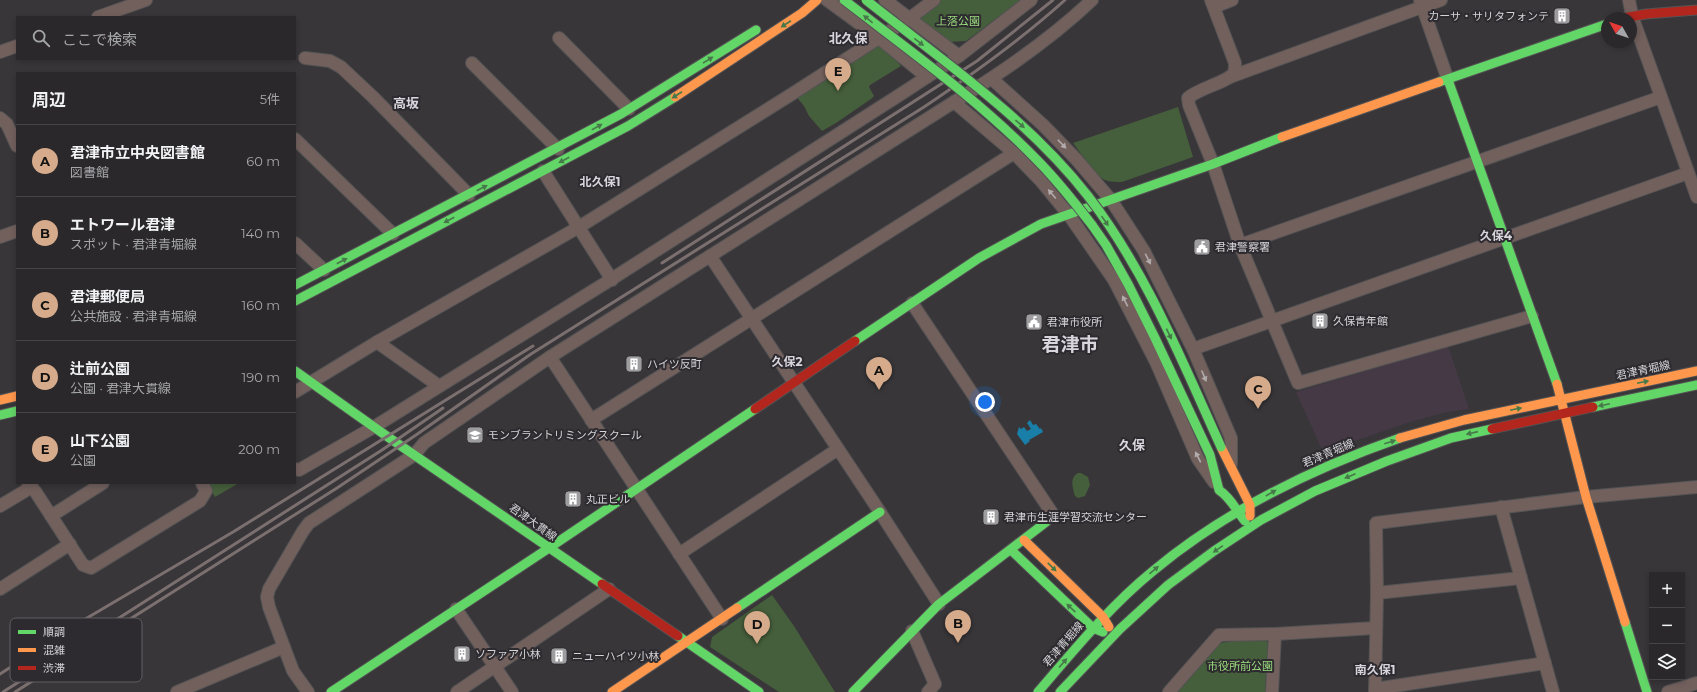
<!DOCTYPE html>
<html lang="ja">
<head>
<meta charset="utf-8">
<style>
	:root { --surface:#2a282b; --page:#323033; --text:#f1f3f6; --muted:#a5a6a9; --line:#464447; --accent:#d6ab8b }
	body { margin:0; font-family:Montserrat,"Noto Sans JP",sans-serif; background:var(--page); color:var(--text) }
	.controls { position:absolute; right:12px; bottom:12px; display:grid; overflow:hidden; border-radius:0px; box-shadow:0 2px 6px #0003 }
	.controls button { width:36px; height:36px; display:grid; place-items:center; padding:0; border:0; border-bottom:1px solid var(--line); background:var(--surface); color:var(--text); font:20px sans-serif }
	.compass { position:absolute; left:1601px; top:12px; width:36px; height:36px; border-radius:50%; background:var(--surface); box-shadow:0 2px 6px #0003; rotate:310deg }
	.you { position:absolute; left:985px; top:402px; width:14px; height:14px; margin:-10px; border:3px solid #fff; border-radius:50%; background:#1a73e8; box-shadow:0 0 0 6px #1a73e833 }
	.badge { display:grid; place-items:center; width:26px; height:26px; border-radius:50%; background:var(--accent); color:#111; font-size:13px; font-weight:700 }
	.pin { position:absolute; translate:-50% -33px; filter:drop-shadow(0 1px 2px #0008) }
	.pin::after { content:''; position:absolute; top:21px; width:14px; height:12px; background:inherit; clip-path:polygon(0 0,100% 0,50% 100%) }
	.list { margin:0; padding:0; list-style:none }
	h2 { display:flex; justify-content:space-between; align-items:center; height:52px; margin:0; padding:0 16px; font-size:17px }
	h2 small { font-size:13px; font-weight:400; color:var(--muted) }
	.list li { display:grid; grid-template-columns:26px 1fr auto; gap:12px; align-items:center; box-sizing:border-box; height:72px; padding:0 16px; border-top:1px solid var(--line) }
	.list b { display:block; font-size:15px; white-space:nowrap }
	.list p { margin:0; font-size:13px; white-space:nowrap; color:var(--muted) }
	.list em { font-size:13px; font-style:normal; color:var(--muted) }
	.icon { flex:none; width:22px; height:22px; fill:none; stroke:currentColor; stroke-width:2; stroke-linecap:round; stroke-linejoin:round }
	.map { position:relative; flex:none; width:1697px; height:692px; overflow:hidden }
	.search { position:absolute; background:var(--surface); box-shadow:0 2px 6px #0003; left:16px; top:16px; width:280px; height:44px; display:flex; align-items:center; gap:10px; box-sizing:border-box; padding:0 14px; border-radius:0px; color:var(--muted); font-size:15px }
	.panel { position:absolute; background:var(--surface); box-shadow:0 2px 6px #0003; left:16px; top:72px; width:280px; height:412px; border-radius:0px }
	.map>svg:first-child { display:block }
	.commercial { fill:#453945 }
	.green { fill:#455e3b }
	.water { fill:#197fa8 }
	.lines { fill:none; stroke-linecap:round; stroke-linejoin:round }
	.street-casing { stroke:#545354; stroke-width:14 }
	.fast-casing { stroke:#545354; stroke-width:11 }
	.slow-casing { stroke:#545354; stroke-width:11 }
	.jam-casing { stroke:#545354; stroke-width:11 }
	.street { stroke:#72605d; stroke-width:12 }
	.fast { stroke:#63d668; stroke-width:9 }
	.slow { stroke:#ff974d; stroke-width:9 }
	.jam { stroke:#b3261e; stroke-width:9 }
	.rail { stroke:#7b706f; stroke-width:3 }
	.fast-bridge-casing { stroke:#545354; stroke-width:11; stroke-linecap:butt }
	.fast-bridge { stroke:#63d668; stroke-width:9 }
	.oneway { fill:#467849 }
	.oneway2 { fill:#b2abac }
	.labels { text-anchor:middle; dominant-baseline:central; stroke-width:4; stroke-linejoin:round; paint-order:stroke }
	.poi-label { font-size:11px; fill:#d4d3d6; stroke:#2e2b30; text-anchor:start }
	.park-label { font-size:11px; fill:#9add7c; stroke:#2e2b30 }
	.street-label { font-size:11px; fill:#d4d3d6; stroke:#2e2b30 }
	.neighbourhood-label { font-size:12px; font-weight:bold; fill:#d9d5dc; stroke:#2e2b30 }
	.quarter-label { font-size:13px; font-weight:bold; fill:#d9d5dc; stroke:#2e2b30 }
	.town-label { font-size:19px; font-weight:bold; fill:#d9d5dc; stroke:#2e2b30 }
	.key { fill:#2e2b30; stroke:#605d62; stroke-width:1 }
	.key-label { font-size:11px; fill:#d4d3d6 }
</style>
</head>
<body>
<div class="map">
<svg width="1697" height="692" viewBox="0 0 1697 692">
	<rect width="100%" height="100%" fill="#383639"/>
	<polygon class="commercial" points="1448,346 1469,409 1447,412 1410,422 1323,452 1296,392"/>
	<g class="green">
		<path d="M940,0h81l-55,41 -18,1 -3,-3v-2c-10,-9 -22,-7 -27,-22l10,-9z"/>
		<polygon points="877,45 881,48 887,50 901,66 870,85 869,87 874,96 871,99 836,123 822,131 809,116 804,106 794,94 820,68"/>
		<path d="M1178,107l15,50 -71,25c-6,0 -12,0 -17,-2 -11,-5 -24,-27 -32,-37z"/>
		<path d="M1078,473h3l7,4 2,8 -5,11 -7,2 -3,-2c-2,-8 -6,-18 3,-23z"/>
		<polygon points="207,483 239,483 215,497"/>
		<polygon points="772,595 794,626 835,692 779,692 710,647 712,637"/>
		<polygon points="1264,638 1268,643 1265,692 1174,692 1218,643"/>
	</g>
	<polygon class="water" points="1030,420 1033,425 1036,424 1040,429 1041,428 1043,432 1029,440 1030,441 1025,445 1017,434 1019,427 1021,429 1024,427 1027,431 1031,429 1027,423"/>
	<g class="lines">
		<g class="street-casing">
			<g id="street">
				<polyline points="827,0 879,38 927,77"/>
				<polyline points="885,0 959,56"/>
				<path d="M1211,0l24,63c0,3 0,7 -1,10 -6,9 -35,15 -46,25l1,7 24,59 27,81 58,138 234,-67"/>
				<polyline points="1420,0 1448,80"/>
				<polyline points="1629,0 1632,16 1697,197"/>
				<polyline points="1214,7 1232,0"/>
				<polyline points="98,17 146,0"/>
				<polyline points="559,38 629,109"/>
				<polyline points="0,52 17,46"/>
				<polyline points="305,58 330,61 341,67 373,97 469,195"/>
				<polyline points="472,63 558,149"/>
				<polyline points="1230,77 1441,0"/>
				<polyline points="992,79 1043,125 1076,159 1111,200 1144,251 1193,349 1231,438 1231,464"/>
				<polyline points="954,102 1014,153 1041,181 1069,215 1114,280 1156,362 1198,459 1214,482"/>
				<polyline points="0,118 7,124 17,146"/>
				<polyline points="295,139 393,234"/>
				<polyline points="543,171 612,280"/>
				<polyline points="0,237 17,231"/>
				<polyline points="295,243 324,270"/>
				<polyline points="1240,245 1661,97"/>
				<polyline points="710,256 880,512 939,604"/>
				<polyline points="912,303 1054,516"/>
				<polyline points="377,342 439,386"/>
				<polyline points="1193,349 1688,173"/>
				<polyline points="550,357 722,619"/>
				<polyline points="295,392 377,342 579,227 792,94 910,18 934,0"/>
				<polyline points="591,420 1014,153"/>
				<polyline points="295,469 299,470 374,427 607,282 901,94 959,56 1031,0"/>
				<polyline points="29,487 35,491 83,565 91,568 200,501 206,491 202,483"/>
				<polyline points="0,506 25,491 32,483"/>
				<polyline points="1501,507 1553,692"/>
				<polyline points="51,516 103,483"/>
				<polyline points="679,554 838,449"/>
				<polyline points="0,589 70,544"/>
				<polyline points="1377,593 1521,578"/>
				<polyline points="456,609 512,692"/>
				<polyline points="912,631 935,684 928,692"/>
				<polyline points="1375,689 1545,663"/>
				<polyline points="177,692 284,647"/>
				<path d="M308,692l-15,-21 -24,-64 -2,-10 2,-8 34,-58 6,-8 105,-68 10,-12 126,-86 404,-255c49,-30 96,-62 138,-102"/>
				<polyline points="457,692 609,589"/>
				<polyline points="1169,692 1219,635 1275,634 1375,628"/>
				<polyline points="1272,692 1275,634"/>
				<polyline points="1375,692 1377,593 1376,523 1586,497 1697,487"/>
				<polyline points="1668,692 1697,683"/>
			</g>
		</g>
		<g class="fast-casing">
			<g id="fast">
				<polyline points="1448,80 1557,384"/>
				<polyline points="1439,82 1607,24"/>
				<path d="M1092,225l14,20 22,39 27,54 55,117 9,35c13,9 16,19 26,31"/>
				<polyline points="295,285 621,114 756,30"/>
				<polyline points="295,301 628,126 675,97"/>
				<polyline points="855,341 979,258 1041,224 1213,164 1282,137"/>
				<polyline points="295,371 388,437 602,584"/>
				<polyline points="1593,407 1697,385"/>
				<polyline points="0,415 17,411"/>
				<polyline points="1011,550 1093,628 1103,632"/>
				<polyline points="737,608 880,512"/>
				<polyline points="1625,622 1647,692"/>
				<polyline points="678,636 759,692"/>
				<polyline points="331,692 549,548 755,409"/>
				<polyline points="853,692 939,604 1054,516"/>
				<path d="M1038,692c36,-42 72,-86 115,-121 73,-61 158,-102 247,-133"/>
				<polyline points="1060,692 1120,629 1168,585 1214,551 1261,520 1315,491 1387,461 1451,438 1492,429"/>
			</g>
		</g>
		<g class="slow-casing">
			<g id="slow">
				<polyline points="675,97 802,13 817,0"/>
				<polyline points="1282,137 1439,82"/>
				<polyline points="1557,384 1586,497 1625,622"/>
				<polyline points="0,400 17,396"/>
				<polyline points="1400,438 1464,420 1697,371"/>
				<polyline points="1221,447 1250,505 1250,516"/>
				<polyline points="1024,540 1103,617 1109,627"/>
				<polyline points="612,692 737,608"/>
			</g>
		</g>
		<g class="jam-casing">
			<g id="jam">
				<polyline points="1623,18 1646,14 1697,10"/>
				<polyline points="755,409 855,341"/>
				<polyline points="1492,429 1593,407"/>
				<polyline points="602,584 678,636"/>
			</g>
		</g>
		<use href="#street" class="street"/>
		<use href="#fast" class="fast"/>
		<use href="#slow" class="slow"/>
		<use href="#jam" class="jam"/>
		<g class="rail">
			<polyline points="662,263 977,61 1053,0"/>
			<polyline points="0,674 87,618 233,532 533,346"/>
			<polyline points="3,692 382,450 443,408"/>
			<path d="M15,692l322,-204 79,-53 115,-81 393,-247c49,-33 97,-67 141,-107"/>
		</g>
		<g class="fast-bridge-casing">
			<g id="fast-bridge">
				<path d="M844,0c66,51 135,100 193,160 20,20 38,43 55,65"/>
				<path d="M866,0c77,61 161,118 222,196 58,75 94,165 133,251"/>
			</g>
		</g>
		<use href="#fast-bridge" class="fast-bridge"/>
	</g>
	<defs><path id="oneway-solid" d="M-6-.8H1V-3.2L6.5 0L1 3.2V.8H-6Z"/></defs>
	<g class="oneway">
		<use href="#oneway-solid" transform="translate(868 19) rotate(-141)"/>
		<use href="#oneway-solid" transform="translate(786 24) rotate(147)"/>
		<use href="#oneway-solid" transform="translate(919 42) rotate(38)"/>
		<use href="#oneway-solid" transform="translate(708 60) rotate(-32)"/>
		<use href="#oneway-solid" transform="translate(677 95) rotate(147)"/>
		<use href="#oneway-solid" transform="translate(1020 124) rotate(40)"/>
		<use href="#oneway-solid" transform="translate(597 127) rotate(-29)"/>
		<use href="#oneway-solid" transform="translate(564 160) rotate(152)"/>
		<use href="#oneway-solid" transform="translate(482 188) rotate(-27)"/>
		<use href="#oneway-solid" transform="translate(449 220) rotate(152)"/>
		<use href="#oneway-solid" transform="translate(1105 221) rotate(55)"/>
		<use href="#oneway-solid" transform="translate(342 261) rotate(-28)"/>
		<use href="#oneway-solid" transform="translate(1169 334) rotate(64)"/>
		<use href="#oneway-solid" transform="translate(1643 382) rotate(-12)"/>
		<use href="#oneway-solid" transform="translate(1604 405) rotate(168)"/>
		<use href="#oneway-solid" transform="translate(1516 409) rotate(-12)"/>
		<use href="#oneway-solid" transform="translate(1472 433) rotate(167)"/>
		<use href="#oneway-solid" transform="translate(1390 442) rotate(-17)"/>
		<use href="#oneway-solid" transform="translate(1350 476) rotate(157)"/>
		<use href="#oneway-solid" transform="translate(1271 493) rotate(-30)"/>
		<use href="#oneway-solid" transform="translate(1218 549) rotate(145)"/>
		<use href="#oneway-solid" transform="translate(1052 567) rotate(44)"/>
		<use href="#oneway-solid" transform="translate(1154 570) rotate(-40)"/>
		<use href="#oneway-solid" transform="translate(1071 608) rotate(-137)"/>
		<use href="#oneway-solid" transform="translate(1063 663) rotate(-49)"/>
	</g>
	<g class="oneway2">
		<use href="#oneway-solid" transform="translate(1062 144) rotate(46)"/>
		<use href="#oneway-solid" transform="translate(1052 194) rotate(-130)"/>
		<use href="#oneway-solid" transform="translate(1148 259) rotate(63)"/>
		<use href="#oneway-solid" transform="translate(1125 301) rotate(-117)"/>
		<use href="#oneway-solid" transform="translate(1204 376) rotate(67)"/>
		<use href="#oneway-solid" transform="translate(1198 457) rotate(-117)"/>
	</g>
	<defs>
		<g id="building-square" transform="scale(0.9)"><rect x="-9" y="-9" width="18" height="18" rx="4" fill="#9d9c9f" stroke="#2e2b30"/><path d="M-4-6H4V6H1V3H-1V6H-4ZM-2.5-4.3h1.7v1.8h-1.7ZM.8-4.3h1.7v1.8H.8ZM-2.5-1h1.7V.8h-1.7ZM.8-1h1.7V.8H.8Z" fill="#fff"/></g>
		<g id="civic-square" transform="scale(0.9)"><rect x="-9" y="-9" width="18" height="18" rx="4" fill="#9d9c9f" stroke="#2e2b30"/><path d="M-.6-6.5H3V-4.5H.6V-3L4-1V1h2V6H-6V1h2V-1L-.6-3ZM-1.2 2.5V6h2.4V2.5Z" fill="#fff"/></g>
		<g id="school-square" transform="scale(0.9)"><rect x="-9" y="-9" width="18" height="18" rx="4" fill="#9d9c9f" stroke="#2e2b30"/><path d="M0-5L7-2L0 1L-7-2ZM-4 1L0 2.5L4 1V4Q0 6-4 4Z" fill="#fff"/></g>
	</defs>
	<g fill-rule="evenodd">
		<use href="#building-square" x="1562" y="16"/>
		<use href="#civic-square" x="1202" y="247"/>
		<use href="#building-square" x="1320" y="321"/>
		<use href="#civic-square" x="1034" y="322"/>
		<use href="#building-square" x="634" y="364"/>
		<use href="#school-square" x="475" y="435"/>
		<use href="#building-square" x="573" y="499"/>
		<use href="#building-square" x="991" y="517"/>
		<use href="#building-square" x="462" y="654"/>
		<use href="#building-square" x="559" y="656"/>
	</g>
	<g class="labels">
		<g class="poi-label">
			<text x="1549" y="16" text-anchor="end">カーサ・サリタフォンテ</text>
			<text x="1215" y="247">君津警察署</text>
			<text x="1333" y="321">久保青年館</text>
			<text x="1047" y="322">君津市役所</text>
			<text x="647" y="364">ハイツ反町</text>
			<text x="488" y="435">モンブラントリミングスクール</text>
			<text x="586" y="499">丸正ビル</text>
			<text x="1004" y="517">君津市生涯学習交流センター</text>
			<text x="475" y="654">ソファア小林</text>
			<text x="572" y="656">ニューハイツ小林</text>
		</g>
		<g class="park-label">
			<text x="958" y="21">上落公園</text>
			<text x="1240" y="666">市役所前公園</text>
		</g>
		<g class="street-label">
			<text transform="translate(1643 370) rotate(-12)">君津青堀線</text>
			<text transform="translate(1328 453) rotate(-23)">君津青堀線</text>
			<text transform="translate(533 522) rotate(35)">君津大貫線</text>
			<text transform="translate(1063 644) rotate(-49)">君津青堀線</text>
		</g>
		<g class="neighbourhood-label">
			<text x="600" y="181">北久保1</text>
			<text x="1496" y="235">久保4</text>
			<text x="787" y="361">久保2</text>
			<text x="1375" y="669">南久保1</text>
		</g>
		<g class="quarter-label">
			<text x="848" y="38">北久保</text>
			<text x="406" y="103">高坂</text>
			<text x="1132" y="445">久保</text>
		</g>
		<g class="town-label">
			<text x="1070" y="344">君津市</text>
		</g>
	</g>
	<rect x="10" y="618" width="132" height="64" rx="6" class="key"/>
	<rect x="18" y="630" width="18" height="4" fill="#63d668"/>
	<rect x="18" y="648" width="18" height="4" fill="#ff974d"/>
	<rect x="18" y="666" width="18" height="4" fill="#b3261e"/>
	<g class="key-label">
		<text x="43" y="636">順調</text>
		<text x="43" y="654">混雑</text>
		<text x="43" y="672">渋滞</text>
	</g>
</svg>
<div class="controls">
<button>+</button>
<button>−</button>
<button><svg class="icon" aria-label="layers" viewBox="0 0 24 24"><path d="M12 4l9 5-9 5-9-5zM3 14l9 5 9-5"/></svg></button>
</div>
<svg class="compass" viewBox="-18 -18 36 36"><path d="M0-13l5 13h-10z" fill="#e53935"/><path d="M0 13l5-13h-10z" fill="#a5a6a9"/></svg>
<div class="you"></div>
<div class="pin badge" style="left:879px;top:390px">A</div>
<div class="pin badge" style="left:958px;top:643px">B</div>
<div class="pin badge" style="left:1258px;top:409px">C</div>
<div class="pin badge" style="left:757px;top:644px">D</div>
<div class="pin badge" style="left:838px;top:91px">E</div>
<div class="search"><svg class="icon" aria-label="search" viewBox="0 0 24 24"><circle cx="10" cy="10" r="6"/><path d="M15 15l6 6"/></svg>ここで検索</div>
<section class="panel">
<h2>周辺<small>5件</small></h2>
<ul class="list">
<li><span class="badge">A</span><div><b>君津市立中央図書館</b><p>図書館</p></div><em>60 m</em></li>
<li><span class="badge">B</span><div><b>エトワール君津</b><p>スポット · 君津青堀線</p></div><em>140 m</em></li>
<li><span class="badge">C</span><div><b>君津郵便局</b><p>公共施設 · 君津青堀線</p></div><em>160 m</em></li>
<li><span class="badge">D</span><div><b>辻前公園</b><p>公園 · 君津大貫線</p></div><em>190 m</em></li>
<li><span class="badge">E</span><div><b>山下公園</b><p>公園</p></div><em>200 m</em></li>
</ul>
</section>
</div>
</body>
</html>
